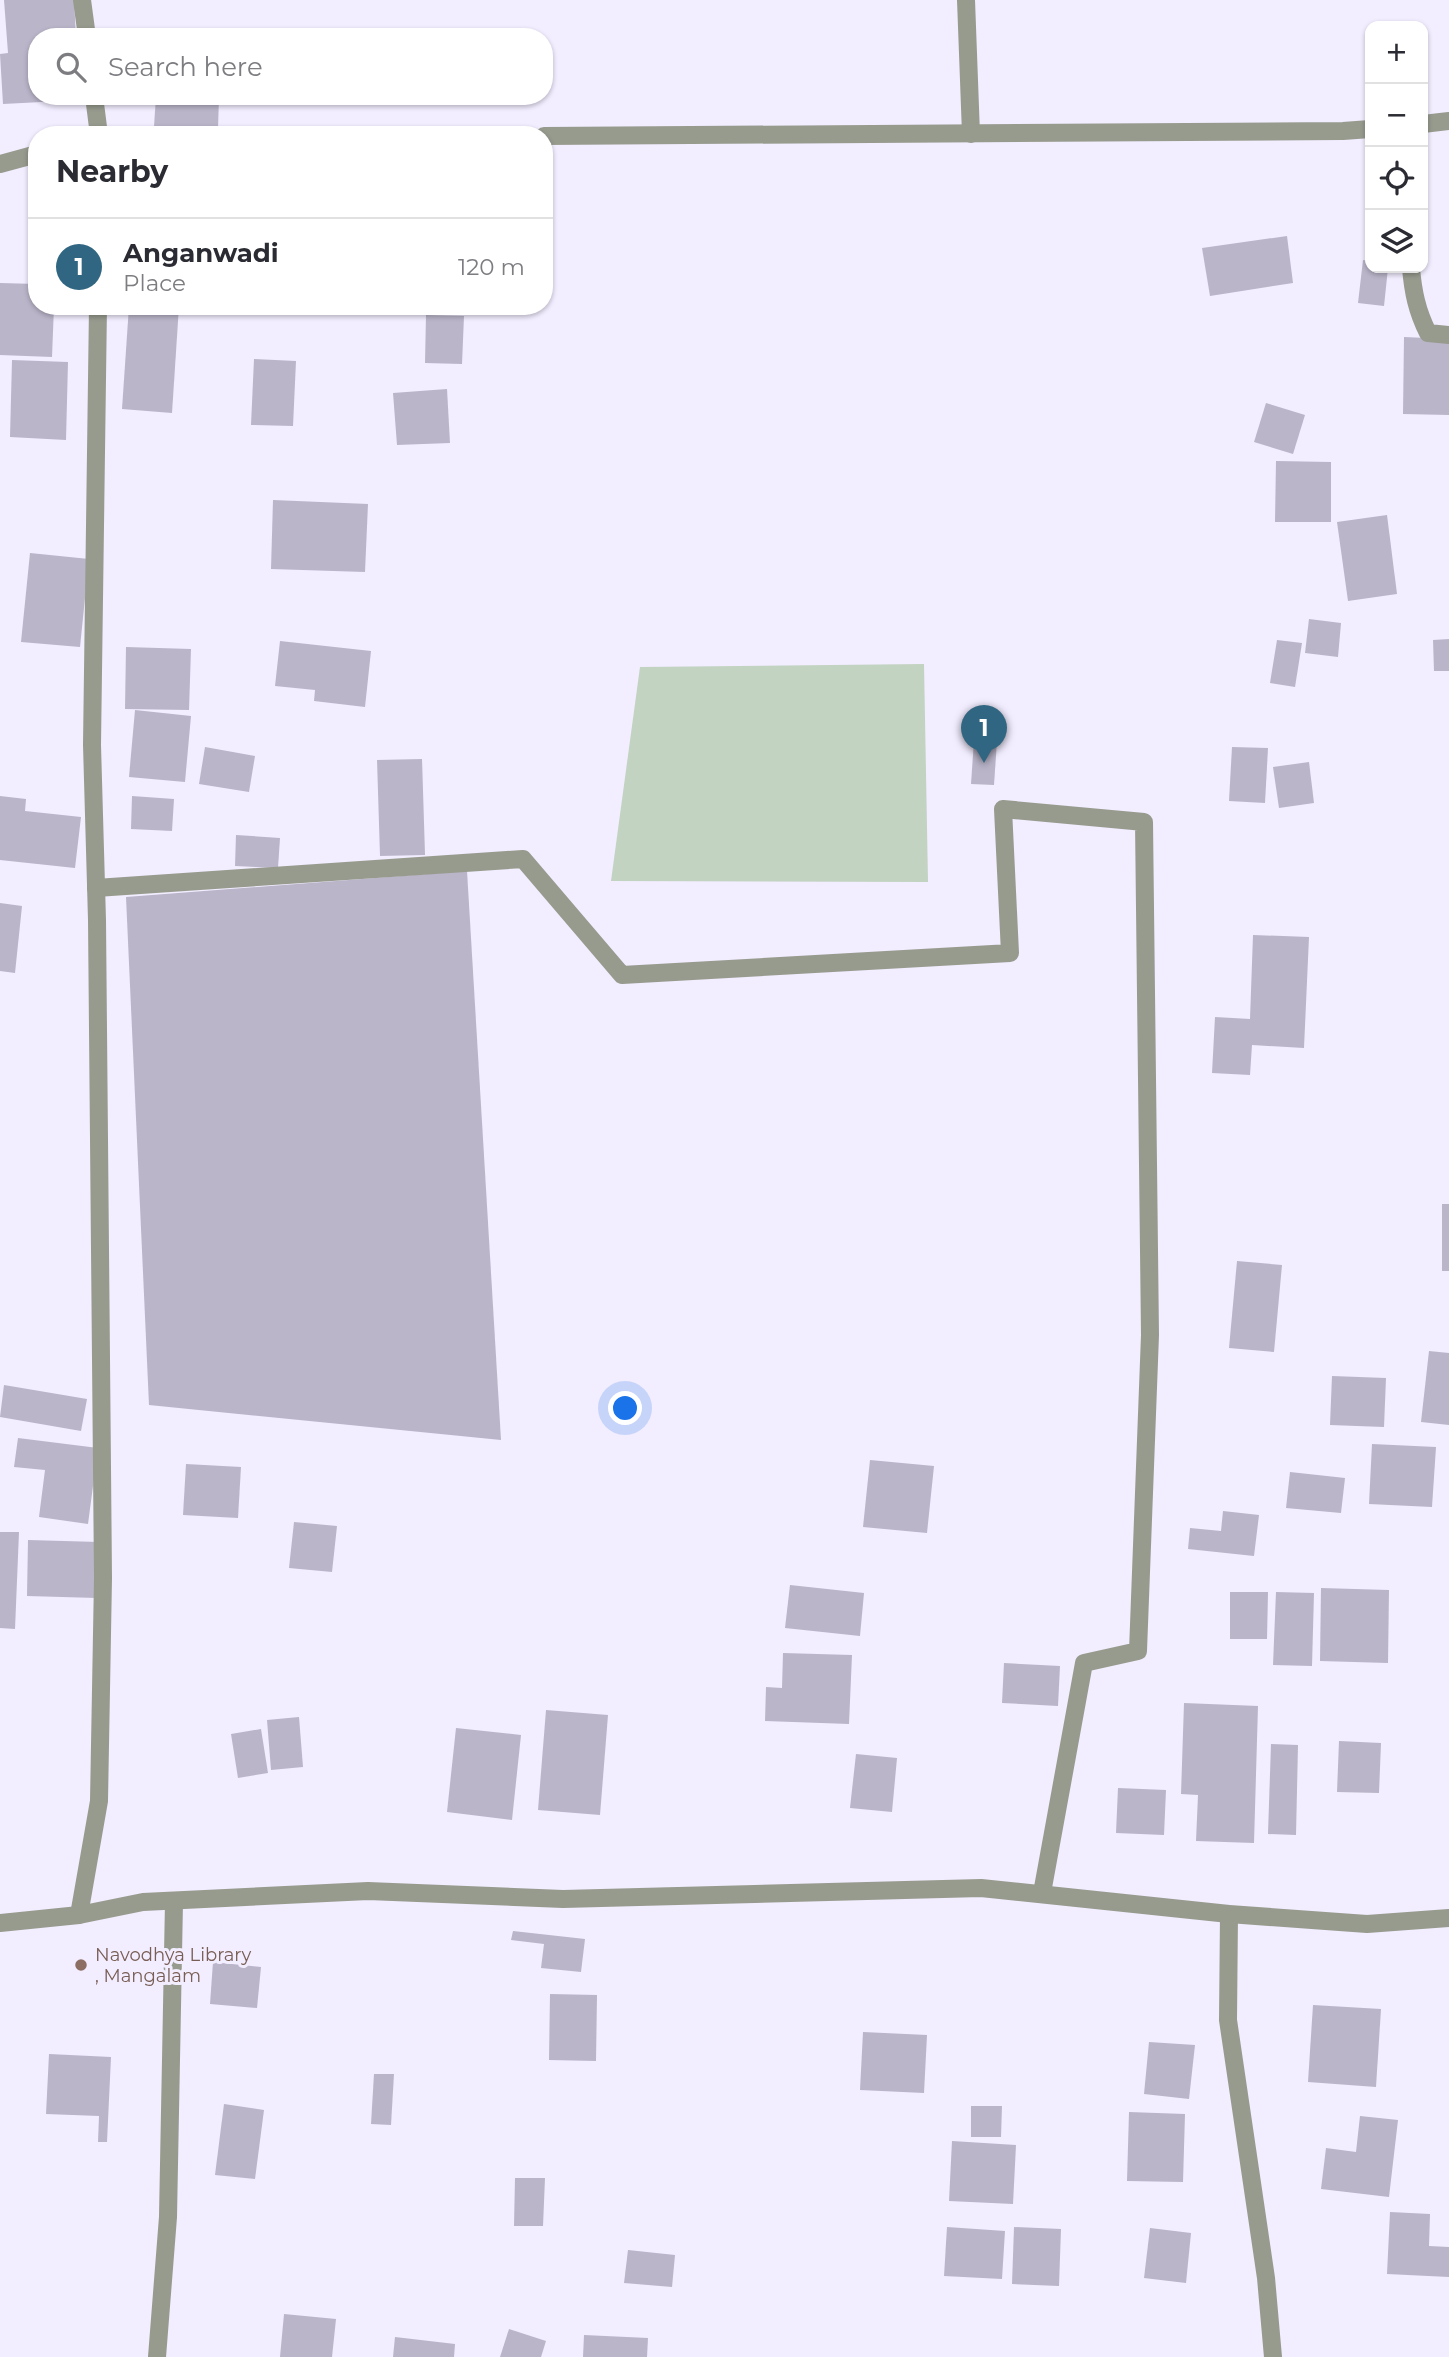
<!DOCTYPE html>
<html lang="en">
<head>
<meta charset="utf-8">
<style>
	:root { --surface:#fff; --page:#f2f2f3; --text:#2b2b33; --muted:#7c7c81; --line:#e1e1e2; --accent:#306681 }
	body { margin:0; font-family:Montserrat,sans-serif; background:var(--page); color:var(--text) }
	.controls { position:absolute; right:21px; top:21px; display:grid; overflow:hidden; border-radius:14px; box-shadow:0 2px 5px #0004 }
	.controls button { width:63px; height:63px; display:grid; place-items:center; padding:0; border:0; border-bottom:2px solid var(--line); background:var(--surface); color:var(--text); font:35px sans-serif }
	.you { position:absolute; left:626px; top:1409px; width:24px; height:24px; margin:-18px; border:5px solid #fff; border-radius:50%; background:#1a73e8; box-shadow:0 0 0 10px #1a73e833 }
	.badge { display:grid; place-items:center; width:46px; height:46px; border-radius:50%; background:var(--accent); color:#fff; font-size:23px; font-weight:700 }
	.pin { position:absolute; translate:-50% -58px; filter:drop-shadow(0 2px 4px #0008) }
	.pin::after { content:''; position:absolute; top:37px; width:24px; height:21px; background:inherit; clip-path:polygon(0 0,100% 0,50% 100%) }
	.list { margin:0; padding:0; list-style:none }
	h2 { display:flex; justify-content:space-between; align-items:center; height:91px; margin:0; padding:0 28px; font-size:30px }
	h2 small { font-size:23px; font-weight:400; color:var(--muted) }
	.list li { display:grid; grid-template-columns:46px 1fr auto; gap:21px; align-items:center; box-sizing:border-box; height:98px; padding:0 28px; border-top:2px solid var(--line) }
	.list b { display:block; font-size:26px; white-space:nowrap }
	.list p { margin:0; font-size:23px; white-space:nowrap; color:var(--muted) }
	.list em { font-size:23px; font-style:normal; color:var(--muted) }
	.icon { flex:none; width:38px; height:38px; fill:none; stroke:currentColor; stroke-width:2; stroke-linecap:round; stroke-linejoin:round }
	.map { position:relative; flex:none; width:1449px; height:2357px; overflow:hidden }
	.search { position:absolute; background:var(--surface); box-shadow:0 2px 5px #0004; left:28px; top:28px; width:525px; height:77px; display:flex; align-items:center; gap:18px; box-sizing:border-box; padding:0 24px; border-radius:28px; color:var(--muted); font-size:26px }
	.panel { position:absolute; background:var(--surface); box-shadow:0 2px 5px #0004; left:28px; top:126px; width:525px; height:189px; border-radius:28px }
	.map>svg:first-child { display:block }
	.green { fill:#c2d3c1 }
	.building { fill:#bbb5ca }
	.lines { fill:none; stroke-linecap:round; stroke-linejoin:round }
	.minor { stroke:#979b8e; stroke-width:18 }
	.education-dot { fill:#8d6e63; stroke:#f2edff; stroke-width:2.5 }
	.labels { text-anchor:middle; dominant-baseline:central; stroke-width:6; stroke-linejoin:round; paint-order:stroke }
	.education-label { font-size:18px; fill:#785e54; stroke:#f2edff; text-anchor:start }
</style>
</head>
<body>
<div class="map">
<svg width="1449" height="2357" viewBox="0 0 1449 2357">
	<rect width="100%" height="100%" fill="#f2edff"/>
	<polygon class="green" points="924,664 928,882 611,881 640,667"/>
	<g class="building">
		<polygon points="4,0 74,0 76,37 37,37 37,96 80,96 80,100 3,104 0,54 8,53"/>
		<polygon points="156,96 219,96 218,129 154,127"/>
		<polygon points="1287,236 1293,283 1210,296 1202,248"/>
		<polygon points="1363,260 1370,261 1370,268 1388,268 1384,306 1358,303"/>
		<polygon points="0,283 37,284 37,306 54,306 52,357 0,355"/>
		<polygon points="129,306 179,306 172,413 122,409"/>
		<polygon points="426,315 464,316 462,364 425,363"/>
		<polygon points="1404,337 1449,339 1449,415 1403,414"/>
		<polygon points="254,359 296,361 293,426 251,425"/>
		<polygon points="12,360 68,362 66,440 10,437"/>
		<polygon points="447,389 450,443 397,445 393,393"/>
		<polygon points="1266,403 1305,415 1293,454 1254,442"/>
		<polygon points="1276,461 1331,462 1331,522 1275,522"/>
		<polygon points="273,500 368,504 365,572 271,569"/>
		<polygon points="1387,515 1397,594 1348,601 1337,522"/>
		<polygon points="30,553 89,559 80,647 21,642"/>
		<polygon points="1309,619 1341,623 1338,657 1305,653"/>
		<polygon points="1449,639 1449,671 1434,671 1433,640"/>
		<polygon points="1277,640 1302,643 1295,687 1270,683"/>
		<polygon points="280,641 371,651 365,707 314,701 315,690 275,686"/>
		<polygon points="126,647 191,649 189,710 125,709"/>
		<polygon points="135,710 191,716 185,782 129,777"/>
		<polygon points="974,740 997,741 994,785 971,784"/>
		<polygon points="205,747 255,756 249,792 199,784"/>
		<polygon points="1232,747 1268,748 1265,803 1229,801"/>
		<polygon points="422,759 425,855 380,856 377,760"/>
		<polygon points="1309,762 1314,803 1279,808 1273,767"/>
		<polygon points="0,796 26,799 25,811 81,817 75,868 0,860"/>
		<polygon points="132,796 174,799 172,831 131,829"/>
		<polygon points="236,835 280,838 278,868 235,866"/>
		<polygon points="467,871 501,1440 149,1405 126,897"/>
		<polygon points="0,903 22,906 15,973 0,971"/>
		<polygon points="1253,935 1309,937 1304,1048 1252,1045 1250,1075 1212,1073 1215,1017 1250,1019"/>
		<rect x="1442" y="1204" width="7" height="67"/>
		<polygon points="1237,1261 1282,1265 1274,1352 1229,1348"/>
		<polygon points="1429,1351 1449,1353 1449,1425 1421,1422"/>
		<polygon points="1332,1376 1386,1378 1384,1427 1330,1425"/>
		<polygon points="4,1385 87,1399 81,1431 0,1417"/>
		<polygon points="18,1438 98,1448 88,1524 39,1517 45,1470 14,1467"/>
		<polygon points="1372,1444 1436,1447 1432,1507 1369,1504"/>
		<polygon points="870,1460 934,1466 927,1533 863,1527"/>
		<polygon points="186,1464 241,1467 238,1518 183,1515"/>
		<polygon points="1290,1472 1345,1478 1341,1513 1286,1508"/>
		<polygon points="1223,1511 1259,1515 1254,1556 1188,1549 1190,1528 1221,1531"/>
		<polygon points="294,1522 337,1526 332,1572 289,1568"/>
		<polygon points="0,1532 19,1532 15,1629 0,1628"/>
		<polygon points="28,1540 99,1542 97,1598 27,1596"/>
		<polygon points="790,1585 864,1593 860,1636 785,1628"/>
		<polygon points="1321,1588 1389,1590 1388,1663 1320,1661"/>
		<polygon points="1230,1592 1268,1592 1267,1639 1230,1639"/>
		<polygon points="1276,1592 1314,1593 1312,1666 1273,1665"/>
		<polygon points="783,1653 852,1655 849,1724 765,1721 766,1687 782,1688"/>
		<polygon points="1004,1663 1060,1666 1058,1706 1002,1703"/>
		<polygon points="1184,1703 1258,1706 1254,1843 1196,1841 1198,1795 1181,1794"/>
		<polygon points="546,1710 608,1715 600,1815 538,1810"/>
		<polygon points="299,1717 303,1767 271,1770 267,1720"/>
		<polygon points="456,1728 521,1735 512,1820 447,1812"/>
		<polygon points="261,1729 268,1773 238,1778 231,1734"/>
		<polygon points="1339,1741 1381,1743 1379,1793 1337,1792"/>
		<polygon points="1271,1744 1298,1745 1296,1835 1268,1834"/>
		<polygon points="856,1754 897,1758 892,1812 850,1808"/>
		<polygon points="1118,1788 1166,1790 1164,1835 1116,1833"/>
		<polygon points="513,1931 585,1939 581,1972 541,1968 544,1944 511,1940"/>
		<polygon points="213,1962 261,1967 257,2008 210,2004"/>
		<polygon points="550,1994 597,1995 596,2061 549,2060"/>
		<polygon points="1313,2005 1381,2009 1376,2087 1308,2082"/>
		<polygon points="863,2032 927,2035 924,2093 860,2090"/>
		<polygon points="1149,2042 1195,2045 1189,2099 1144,2094"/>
		<polygon points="49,2054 111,2057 107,2142 98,2142 99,2116 46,2114"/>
		<polygon points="374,2074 394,2074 391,2125 371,2124"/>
		<polygon points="224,2104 264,2110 255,2179 215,2175"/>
		<polygon points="971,2106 1002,2106 1001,2137 971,2137"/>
		<polygon points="1129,2112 1185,2114 1183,2182 1127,2181"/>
		<polygon points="1360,2116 1398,2120 1389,2197 1321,2189 1326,2148 1356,2152"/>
		<polygon points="952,2141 1016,2145 1013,2204 949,2201"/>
		<polygon points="515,2178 545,2178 543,2226 514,2226"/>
		<polygon points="1390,2212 1430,2214 1429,2246 1449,2247 1449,2277 1387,2274"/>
		<polygon points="947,2227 1005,2231 1002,2279 944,2276"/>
		<polygon points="1014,2227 1061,2229 1059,2286 1012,2284"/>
		<polygon points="1150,2228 1191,2233 1186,2283 1144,2278"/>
		<polygon points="628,2250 675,2255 672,2287 624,2283"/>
		<polygon points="284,2314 336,2319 332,2357 280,2357"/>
		<polygon points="509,2329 546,2341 541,2357 500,2357"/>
		<polygon points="584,2335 648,2338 647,2357 583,2357"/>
		<polygon points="395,2337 455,2344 454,2357 393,2357"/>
	</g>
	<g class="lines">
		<g class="minor">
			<polyline points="82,0 87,37"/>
			<polyline points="966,0 971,134"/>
			<polyline points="94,96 99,135"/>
			<polyline points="1423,124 1449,121"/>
			<polyline points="544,136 1343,131 1370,129"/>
			<polyline points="0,164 37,154"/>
			<path d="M1411,268c2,24 6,43 17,65l21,2"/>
			<polyline points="96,888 523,859 622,975 1010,953 1003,809 1144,822 1150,1335 1138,1651 1084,1663 1042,1893"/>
			<polyline points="1229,1914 1228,2020 1266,2278 1273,2357"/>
			<polyline points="79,1915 99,1801 103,1578 97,920 92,745 98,306"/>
			<polyline points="0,1923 79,1915 143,1902 368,1891 563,1899 981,1888 1229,1914 1367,1924 1449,1918"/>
			<polyline points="157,2357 168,2217 174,1902"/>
		</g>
	</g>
	<circle class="education-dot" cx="81" cy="1965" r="7"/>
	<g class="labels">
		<g class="education-label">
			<text x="95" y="1955">Navodhya Library<tspan x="95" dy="21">, Mangalam</tspan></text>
		</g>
	</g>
</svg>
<div class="controls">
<button>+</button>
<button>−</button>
<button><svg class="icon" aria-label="locate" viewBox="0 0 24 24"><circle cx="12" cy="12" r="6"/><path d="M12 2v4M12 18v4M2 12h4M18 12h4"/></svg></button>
<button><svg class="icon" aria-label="layers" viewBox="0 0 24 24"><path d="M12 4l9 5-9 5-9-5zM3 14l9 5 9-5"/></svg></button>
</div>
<div class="you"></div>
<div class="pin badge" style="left:984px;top:763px">1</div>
<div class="search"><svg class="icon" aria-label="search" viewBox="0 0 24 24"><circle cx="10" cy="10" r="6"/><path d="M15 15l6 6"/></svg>Search here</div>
<section class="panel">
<h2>Nearby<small></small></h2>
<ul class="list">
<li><span class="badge">1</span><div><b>Anganwadi</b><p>Place</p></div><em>120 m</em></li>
</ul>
</section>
</div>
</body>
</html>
